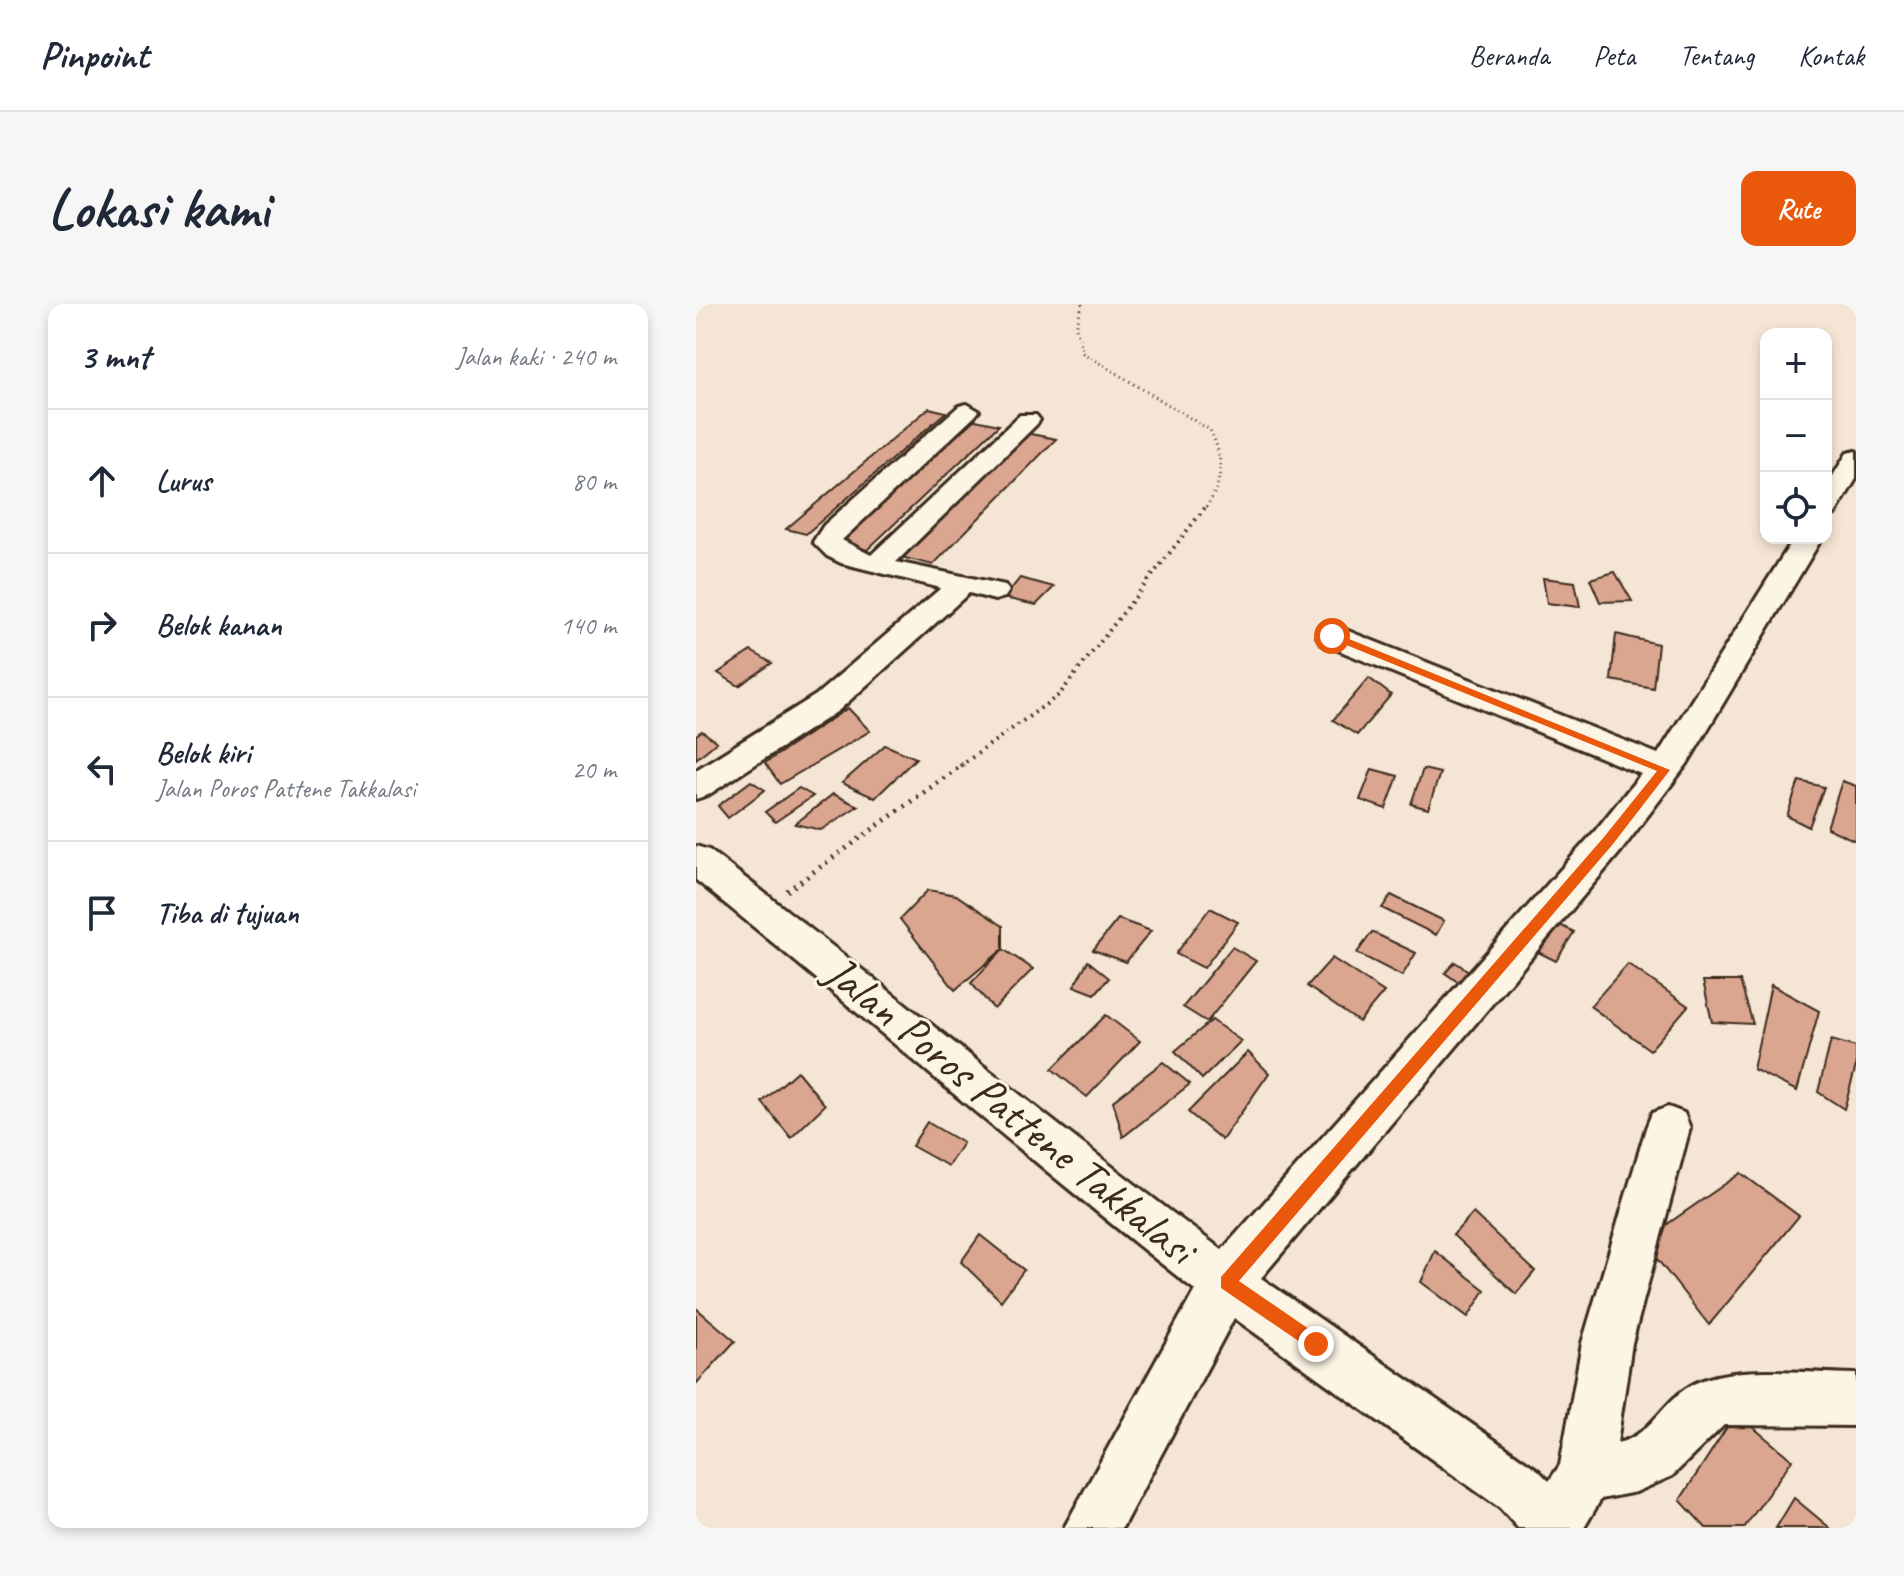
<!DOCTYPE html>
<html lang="id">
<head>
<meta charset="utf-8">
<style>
	:root { --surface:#fff; --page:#f6f6f7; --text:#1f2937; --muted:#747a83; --line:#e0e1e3; --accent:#ea580c }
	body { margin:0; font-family:Caveat,sans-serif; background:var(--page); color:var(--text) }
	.controls { position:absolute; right:24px; top:24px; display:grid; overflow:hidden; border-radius:16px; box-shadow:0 4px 12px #0003 }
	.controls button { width:72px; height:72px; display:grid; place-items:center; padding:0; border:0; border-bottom:2px solid var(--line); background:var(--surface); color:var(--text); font:40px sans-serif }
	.stop { position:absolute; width:24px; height:24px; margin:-18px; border:6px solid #ea580c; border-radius:50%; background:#fff }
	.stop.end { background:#ea580c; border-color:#fff; box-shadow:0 2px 8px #0008 }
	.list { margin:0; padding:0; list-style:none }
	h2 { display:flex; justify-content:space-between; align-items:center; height:104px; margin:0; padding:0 32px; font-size:34px }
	h2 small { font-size:26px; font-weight:400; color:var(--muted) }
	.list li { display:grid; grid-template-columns:52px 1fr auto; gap:24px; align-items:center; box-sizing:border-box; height:144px; padding:0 32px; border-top:2px solid var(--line) }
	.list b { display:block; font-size:30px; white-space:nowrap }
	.list p { margin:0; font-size:26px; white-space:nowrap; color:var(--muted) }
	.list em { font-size:26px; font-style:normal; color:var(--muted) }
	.icon { flex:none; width:44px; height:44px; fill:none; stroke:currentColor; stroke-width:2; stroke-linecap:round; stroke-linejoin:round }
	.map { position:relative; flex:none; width:1160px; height:1224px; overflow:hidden; border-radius:16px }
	header { display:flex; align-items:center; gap:48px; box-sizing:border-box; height:112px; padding:0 40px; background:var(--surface); border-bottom:2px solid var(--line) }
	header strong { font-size:38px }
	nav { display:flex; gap:44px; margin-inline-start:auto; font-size:28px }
	.intro { display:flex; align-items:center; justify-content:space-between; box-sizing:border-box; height:192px; padding:0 48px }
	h1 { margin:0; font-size:56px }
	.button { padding:20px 36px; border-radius:16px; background:var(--accent); color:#fff; font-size:28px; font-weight:700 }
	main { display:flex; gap:48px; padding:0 48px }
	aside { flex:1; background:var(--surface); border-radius:16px; box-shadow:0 4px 12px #0003 }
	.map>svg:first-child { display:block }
	.building { fill:#dba690; stroke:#3b2a1e; stroke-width:2 }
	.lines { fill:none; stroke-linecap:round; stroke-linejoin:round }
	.minor-casing { stroke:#3b2a1e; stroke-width:6 }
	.path-far2 { stroke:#3b2a1e; stroke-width:3; stroke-dasharray:1 4; stroke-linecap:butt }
	.path-far1 { stroke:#3b2a1e; stroke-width:4; stroke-dasharray:2 5; stroke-linecap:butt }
	.path { stroke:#3b2a1e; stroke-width:5; stroke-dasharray:2 6; stroke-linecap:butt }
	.minor { fill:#fcf5e5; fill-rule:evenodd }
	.route { fill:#ea580c }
	.labels { text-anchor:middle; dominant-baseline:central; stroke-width:6; stroke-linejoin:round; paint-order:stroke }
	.near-street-label { font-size:46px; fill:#3b2a1e; stroke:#fcf5e5 }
</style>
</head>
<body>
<header>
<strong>Pinpoint</strong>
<nav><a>Beranda</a><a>Peta</a><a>Tentang</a><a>Kontak</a></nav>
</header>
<div class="intro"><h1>Lokasi kami</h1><a class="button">Rute</a></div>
<main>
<aside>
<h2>3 mnt<small>Jalan kaki · 240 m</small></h2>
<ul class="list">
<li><svg class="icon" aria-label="ahead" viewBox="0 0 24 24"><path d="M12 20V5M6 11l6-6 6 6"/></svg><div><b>Lurus</b></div><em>80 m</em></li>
<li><svg class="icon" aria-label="right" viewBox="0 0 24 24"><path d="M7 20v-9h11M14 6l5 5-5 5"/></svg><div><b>Belok kanan</b></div><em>140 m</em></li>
<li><svg class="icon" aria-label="left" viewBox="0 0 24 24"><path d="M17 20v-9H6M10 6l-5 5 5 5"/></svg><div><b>Belok kiri</b><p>Jalan Poros Pattene Takkalasi</p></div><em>20 m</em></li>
<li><svg class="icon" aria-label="arrive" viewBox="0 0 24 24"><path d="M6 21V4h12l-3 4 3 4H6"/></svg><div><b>Tiba di tujuan</b></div></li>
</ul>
</aside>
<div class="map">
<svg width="1160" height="1224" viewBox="0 0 1160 1224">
	<rect width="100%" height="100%" fill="#f5e5d4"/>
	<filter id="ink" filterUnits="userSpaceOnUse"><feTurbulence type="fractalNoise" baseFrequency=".0125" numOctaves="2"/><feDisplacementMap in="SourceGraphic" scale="16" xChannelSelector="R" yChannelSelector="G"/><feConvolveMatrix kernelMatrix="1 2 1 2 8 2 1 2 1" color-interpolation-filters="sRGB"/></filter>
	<g filter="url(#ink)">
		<g class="building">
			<polygon points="233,104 250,108 110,230 90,225"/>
			<polygon points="270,114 303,121 171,246 135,237"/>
			<polygon points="324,128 360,135 237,261 197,251"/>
			<polygon points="919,268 936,297 904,298 894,275"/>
			<polygon points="324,274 358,283 340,301 308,294"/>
			<polygon points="847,274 879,278 884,303 851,299"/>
			<polygon points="920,330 962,340 957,384 915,376"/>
			<polygon points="55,347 76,359 43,382 22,369"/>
			<polygon points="673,374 695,391 661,431 637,416"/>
			<polygon points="152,404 174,427 84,480 69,459"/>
			<polygon points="6,427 21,438 0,455 0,431"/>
			<polygon points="189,441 220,454 179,494 146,479"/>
			<polygon points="676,465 702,472 690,505 664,496"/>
			<polygon points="727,465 744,469 732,505 715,500"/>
			<polygon points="55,477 69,486 32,514 22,502"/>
			<polygon points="1103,477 1128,483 1113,523 1091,512"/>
			<polygon points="1146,477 1160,482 1160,537 1131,524"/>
			<polygon points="103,484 117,492 79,518 69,508"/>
			<polygon points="137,490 162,502 125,526 99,520"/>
			<polygon points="232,586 260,591 307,622 307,645 259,686 204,615"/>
			<polygon points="695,591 748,617 740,631 686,604"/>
			<polygon points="514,604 542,618 508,664 480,650"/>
			<polygon points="422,615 455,627 430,658 397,646"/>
			<polygon points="854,616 878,628 860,657 836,645"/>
			<polygon points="676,628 720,649 706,672 661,649"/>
			<polygon points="536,643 560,657 511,718 487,703"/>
			<polygon points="307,645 337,665 298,705 275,679"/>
			<polygon points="636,654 688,688 663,718 611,682"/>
			<polygon points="392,657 413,674 399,690 378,682"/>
			<polygon points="759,658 783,674 772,685 749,669"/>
			<polygon points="932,660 992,702 954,746 894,702"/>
			<polygon points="1007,677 1044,677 1057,720 1016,718"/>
			<polygon points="1075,681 1123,707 1101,787 1057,765"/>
			<polygon points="410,711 444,737 391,793 356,765"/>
			<polygon points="516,716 545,737 506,775 479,747"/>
			<polygon points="1135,736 1160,743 1160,762 1148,805 1122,788"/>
			<polygon points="552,748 573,769 526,836 492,808"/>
			<polygon points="467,758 494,780 427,833 417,797"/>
			<polygon points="101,767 129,801 95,834 66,798"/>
			<polygon points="231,818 267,839 252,862 216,842"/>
			<polygon points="1045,869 1103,912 1013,1021 947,937"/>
			<polygon points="777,909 839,967 820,990 757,931"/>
			<polygon points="284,931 328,966 305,997 265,958"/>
			<polygon points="739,947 789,986 772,1013 725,978"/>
			<polygon points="0,1004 39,1037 0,1080"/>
			<polygon points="1040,1109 1096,1156 1048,1224 1010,1224 984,1196"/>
			<polygon points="1098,1194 1134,1224 1080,1224"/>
		</g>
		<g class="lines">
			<g class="minor-casing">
				<g id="minor">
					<polygon points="271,100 283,107 279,112 146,236 175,251 324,111 340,111 344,116 340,121 200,258 309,281 313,287 309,293 299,296 273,289 142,407 12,491 0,495 0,466 120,391 245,284 145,259 131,252 117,238 128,221 263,102"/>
					<polygon points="1160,147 1160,175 1139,210 1130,212 1130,183 1151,149"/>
					<path d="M1098,234h28l-135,226 -66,87 -360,427 277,192 11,11 11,-16 22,-122 64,-215 6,-15 16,-6 16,6 6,15 -58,215 -15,100c33,-6 45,-41 73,-57 42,-24 117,-12 166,-12v52l-132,-1 -52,51 -36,16 -35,7 -17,29h-66l-18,-20 -266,-190 -112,210h-58l131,-238c-170,-132 -331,-275 -499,-410v-34l13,4c172,132 339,271 513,400l373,-419 46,-57 -320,-131 -4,-7 4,-7 11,-3 11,3 315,125z"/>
				</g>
			</g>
			<path class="path-far2" d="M386,0l-6,24 7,25 127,77c14,27 14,52 -4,77"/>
			<polyline class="path-far1" points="264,462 363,391 511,201"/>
			<polyline class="path" points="91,587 267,460"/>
			<use href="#minor" class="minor"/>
		</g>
	</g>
	<polygon class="route" points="636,328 974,466 917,540 543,977 626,1034 629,1040 620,1049 525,984 525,973 908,533 961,467 633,334"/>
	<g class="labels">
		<g class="near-street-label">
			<text transform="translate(314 806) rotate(39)">Jalan Poros Pattene Takkalasi</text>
		</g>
	</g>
</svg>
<div class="controls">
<button>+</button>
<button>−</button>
<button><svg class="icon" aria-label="locate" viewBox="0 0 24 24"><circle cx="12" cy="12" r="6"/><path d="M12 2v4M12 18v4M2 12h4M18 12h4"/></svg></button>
</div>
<div class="stop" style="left:636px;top:332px"></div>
<div class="stop end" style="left:620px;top:1040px"></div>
</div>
</main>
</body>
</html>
